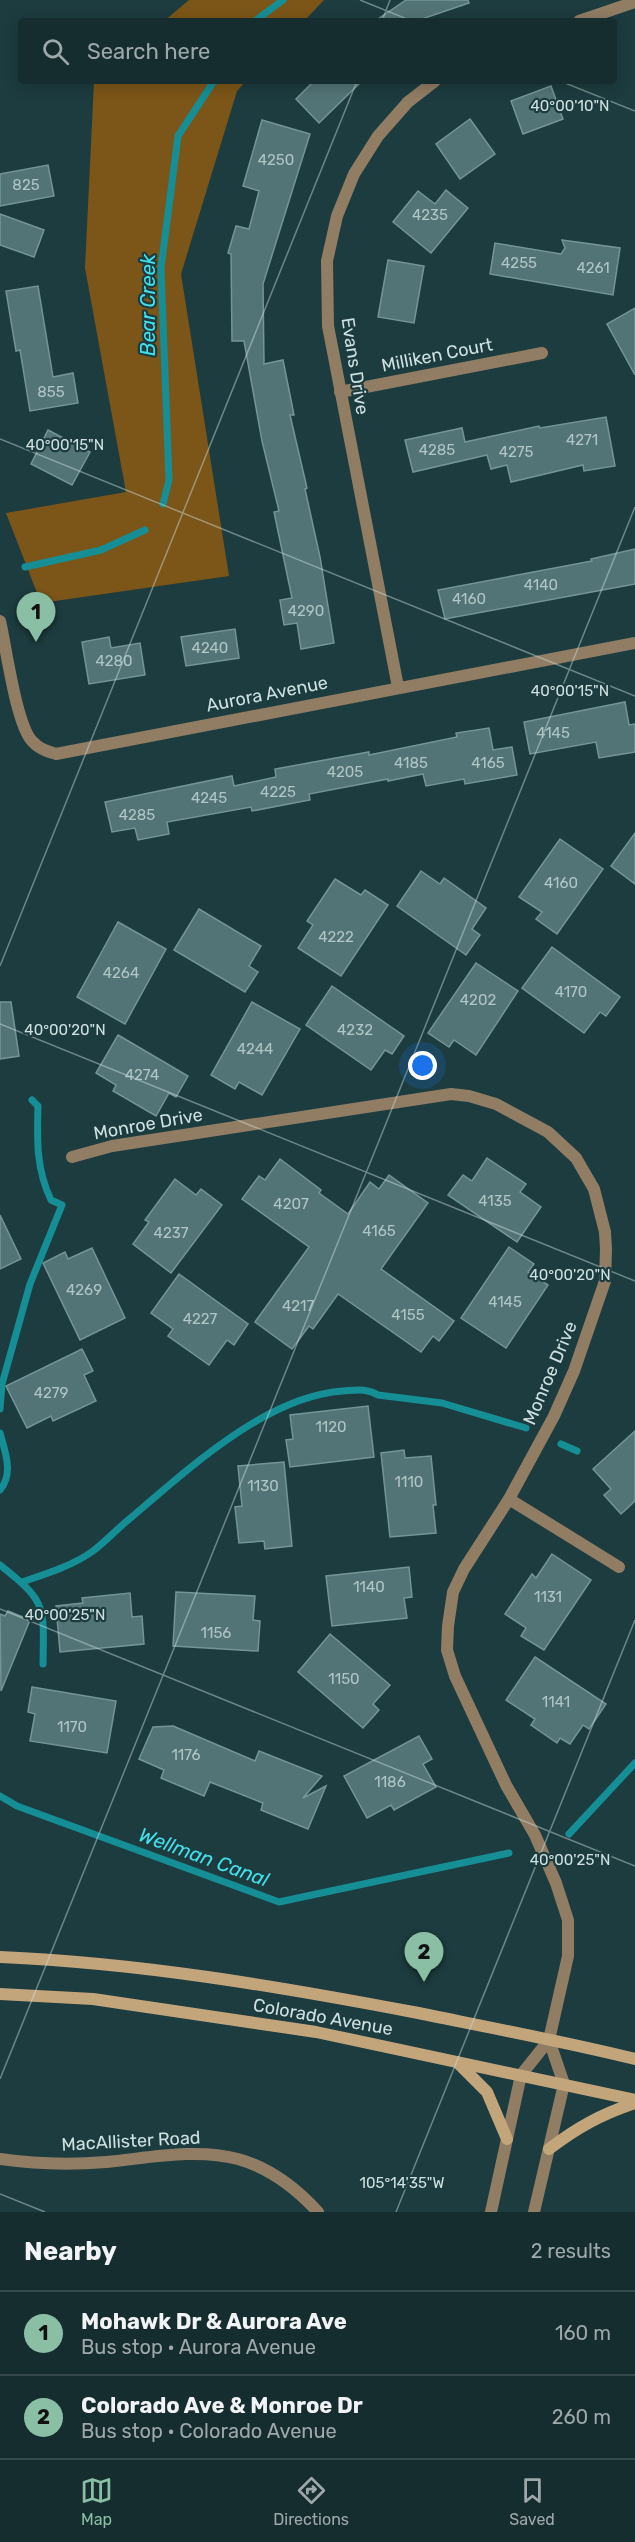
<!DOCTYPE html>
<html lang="en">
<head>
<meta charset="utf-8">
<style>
	:root { --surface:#162d2f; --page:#23393b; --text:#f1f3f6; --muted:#9ea8aa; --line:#35494b; --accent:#8abfa5 }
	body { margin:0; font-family:Rubik,sans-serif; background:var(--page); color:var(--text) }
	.you { position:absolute; left:423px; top:1066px; width:21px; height:21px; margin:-15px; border:4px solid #fff; border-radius:50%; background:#1a73e8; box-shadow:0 0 0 9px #1a73e833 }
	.badge { display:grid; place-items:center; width:39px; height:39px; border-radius:50%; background:var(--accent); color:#111; font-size:20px; font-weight:700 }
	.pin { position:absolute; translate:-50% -50px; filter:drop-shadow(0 2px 3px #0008) }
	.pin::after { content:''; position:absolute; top:32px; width:21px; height:18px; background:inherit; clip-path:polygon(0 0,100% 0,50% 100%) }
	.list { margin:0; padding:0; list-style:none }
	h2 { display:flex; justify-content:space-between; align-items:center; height:78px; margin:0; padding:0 24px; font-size:26px }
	h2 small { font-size:20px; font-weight:400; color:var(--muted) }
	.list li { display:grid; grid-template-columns:39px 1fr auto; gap:18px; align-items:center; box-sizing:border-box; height:84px; padding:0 24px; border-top:2px solid var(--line) }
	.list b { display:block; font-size:22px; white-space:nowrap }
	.list p { margin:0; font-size:20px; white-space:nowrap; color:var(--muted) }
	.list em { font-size:20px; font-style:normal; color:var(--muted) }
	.icon { flex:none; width:33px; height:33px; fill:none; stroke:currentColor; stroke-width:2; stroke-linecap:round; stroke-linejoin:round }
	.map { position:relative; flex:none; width:635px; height:2212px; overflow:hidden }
	.search { position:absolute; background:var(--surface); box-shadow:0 3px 15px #0003; left:18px; right:18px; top:18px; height:66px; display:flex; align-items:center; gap:15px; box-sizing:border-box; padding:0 21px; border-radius:6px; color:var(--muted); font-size:22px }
	.sheet { height:246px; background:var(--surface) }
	nav { display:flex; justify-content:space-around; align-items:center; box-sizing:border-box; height:84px; border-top:2px solid var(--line); background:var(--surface); font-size:16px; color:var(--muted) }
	nav a { display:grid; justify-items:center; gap:3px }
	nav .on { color:var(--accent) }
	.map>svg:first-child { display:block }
	.green { fill:#7c5618 }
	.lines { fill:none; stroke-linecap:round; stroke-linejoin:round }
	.stream { stroke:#158e96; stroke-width:7 }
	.building { fill:#537476; stroke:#749598; stroke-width:1.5 }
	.service { stroke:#907d64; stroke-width:12 }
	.minor { stroke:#907d64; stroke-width:12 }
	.secondary { stroke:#c3a57c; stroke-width:12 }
	.ticks { fill:none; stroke:#cee0e1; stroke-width:1.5; stroke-opacity:0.45 }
	.labels { text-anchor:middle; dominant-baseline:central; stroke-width:4.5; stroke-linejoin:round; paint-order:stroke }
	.number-label { font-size:15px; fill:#afc5c6 }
	.street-label { font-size:18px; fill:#cee0e1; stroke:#1d3c3f }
	.water-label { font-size:20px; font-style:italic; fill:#43e0ec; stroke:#1d3c3f }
	.ticks-label { font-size:15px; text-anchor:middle; fill:#cee0e1; stroke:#1d3c3f; stroke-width:4.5; stroke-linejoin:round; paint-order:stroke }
</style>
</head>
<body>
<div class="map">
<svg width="635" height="2212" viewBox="0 0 635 2212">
	<rect width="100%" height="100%" fill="#1d3c3f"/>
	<g class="green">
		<polygon points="189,0 324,0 304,21 164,21"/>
		<polygon points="246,81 237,91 181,274 229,576 41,603 6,513 126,492 85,268 94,82"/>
	</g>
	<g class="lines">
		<g class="stream">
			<polyline points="255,21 283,0"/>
			<polyline points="163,504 169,480 161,268 178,136 214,81"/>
			<polyline points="25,567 101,550 145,530"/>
			<path d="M0,1409l2,-25 28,-100 32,-79 -11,-5c-15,-31 -14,-61 -13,-94l-6,-6"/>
			<path d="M0,1433c5,19 14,40 0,57"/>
			<polyline points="561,1444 577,1451"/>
			<path d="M0,1565c47,37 44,41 43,99"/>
			<path d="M22,1582c24,-8 50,-16 71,-31 12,-9 23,-21 34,-30 58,-49 138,-125 216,-130 14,-1 24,-3 35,4l64,8 84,25"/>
			<polyline points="0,1796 17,1806 279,1902 509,1853"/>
			<polyline points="569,1834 635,1763"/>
		</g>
	</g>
	<g class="building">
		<polygon points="406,0 468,0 469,3 416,21 375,21"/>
		<polygon points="314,81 362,81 319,123 296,99"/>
		<polygon points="551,86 563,119 523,134 511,101"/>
		<polygon points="470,119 495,154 460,179 436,144"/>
		<polygon points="262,120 310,134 263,284 264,364 283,360 294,415 290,415 307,488 305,489 320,557 334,643 301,649 297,623 284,625 280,600 292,598 274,512 279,511 262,441 244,341 232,341 231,254 228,253 236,226 249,229 259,191 243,186"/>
		<polygon points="48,165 54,196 0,206 0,174"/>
		<polygon points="446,190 468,208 431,253 393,222 418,191 435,204"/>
		<polygon points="0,214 44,230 34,257 0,245"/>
		<polygon points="562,240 620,248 613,295 490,274 495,243 561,254 565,248"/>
		<polygon points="388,260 424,266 414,323 378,317"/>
		<polygon points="38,286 53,377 73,373 78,403 30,411 20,350 16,351 6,291"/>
		<polygon points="635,308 635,375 607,324"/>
		<polygon points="606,417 615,466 584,471 583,465 511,482 507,465 491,469 487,455 413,472 405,440 462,428 465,442 539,426 540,428"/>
		<polygon points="48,430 90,452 72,485 31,464"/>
		<polygon points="635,549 635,584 445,619 438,590 592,561 591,559"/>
		<polygon points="235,629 239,658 186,666 181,637"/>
		<polygon points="109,637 111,648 140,643 145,675 89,684 82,642"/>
		<polygon points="625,702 629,725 635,724 635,752 599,758 596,742 530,754 524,722"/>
		<polygon points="489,728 493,750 512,747 517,775 465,784 464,779 426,786 423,774 388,781 388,779 309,794 310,800 252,811 251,807 167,822 169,834 138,840 135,828 112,832 105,802 232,776 234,786 276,777 275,769 369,752 369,755 457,737 456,733"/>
		<polygon points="635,833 635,884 611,866"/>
		<polygon points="560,839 603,869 557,934 536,919 542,912 519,897"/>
		<polygon points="421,871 440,884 444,878 486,908 472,929 480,935 466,955 397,906"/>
		<polygon points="335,879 361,895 365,890 388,905 341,976 298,948 313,925 307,921"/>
		<polygon points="199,909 261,946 249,966 258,972 245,992 174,950"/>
		<polygon points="118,922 166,949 125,1024 77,997"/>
		<polygon points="552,947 620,997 606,1016 600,1012 584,1033 522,988"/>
		<polygon points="476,963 518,991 476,1055 454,1040 449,1047 428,1033"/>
		<polygon points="332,986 404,1036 392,1054 385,1050 371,1070 306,1025"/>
		<polygon points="0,1002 11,1002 19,1056 0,1059"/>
		<polygon points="252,1002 300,1029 262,1095 239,1082 235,1089 211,1075"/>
		<polygon points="118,1035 188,1076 176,1097 169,1093 156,1116 113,1091 116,1085 96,1073"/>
		<polygon points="487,1158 526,1184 520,1192 541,1207 517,1242 448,1195 463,1175 472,1181"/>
		<polygon points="280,1159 321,1190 319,1193 348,1214 370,1182 379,1189 389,1175 428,1203 381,1269 454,1321 439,1341 433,1336 421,1352 338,1294 313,1329 309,1326 292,1349 255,1322 309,1247 242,1199 259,1176 265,1180"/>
		<polygon points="175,1179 196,1195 201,1189 222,1205 171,1273 133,1244 149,1222 145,1220"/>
		<polygon points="0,1215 21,1259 0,1269"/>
		<polygon points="509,1247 534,1264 528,1272 548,1285 506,1348 461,1318"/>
		<polygon points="92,1248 125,1318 80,1340 43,1263 65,1252 68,1259"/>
		<polygon points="179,1274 248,1324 234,1345 227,1340 209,1365 168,1336 173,1329 151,1313"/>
		<polygon points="82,1349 93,1371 84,1375 96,1401 53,1421 51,1416 27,1428 6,1386"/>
		<polygon points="368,1406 374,1457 290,1467 286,1440 293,1439 290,1415"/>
		<polygon points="635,1431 635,1501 621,1514 604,1495 611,1489 593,1469"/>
		<polygon points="404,1450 405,1458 431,1456 436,1505 433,1505 436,1533 390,1537 381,1453"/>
		<polygon points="284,1462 292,1546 265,1549 264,1541 239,1543 235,1507 242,1506 238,1466"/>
		<polygon points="552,1554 591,1580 544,1650 521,1636 526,1628 505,1614 532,1574 536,1578"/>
		<polygon points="409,1567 412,1597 404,1598 407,1618 332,1626 326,1576"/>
		<polygon points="176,1592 255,1596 253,1620 260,1621 258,1651 173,1646"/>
		<polygon points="130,1593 132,1617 142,1616 144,1644 60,1652 56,1606 83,1603 82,1598"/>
		<polygon points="8,1611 30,1620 1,1691 0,1614 5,1616"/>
		<polygon points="330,1634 390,1685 373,1704 379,1710 363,1728 298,1672"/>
		<polygon points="535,1657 606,1704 589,1729 583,1725 570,1744 560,1738 557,1743 531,1725 535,1719 506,1700"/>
		<polygon points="32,1687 116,1701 107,1753 30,1741 35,1714 28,1712"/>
		<polygon points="173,1726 255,1761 259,1751 322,1776 303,1798 326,1786 308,1829 261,1810 263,1803 210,1782 204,1796 161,1778 164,1770 139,1759 153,1727"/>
		<polygon points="419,1736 432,1759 423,1764 436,1787 394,1810 391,1805 367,1818 344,1776"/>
	</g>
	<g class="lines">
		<g class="service">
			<polyline points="509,1499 619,1567"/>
			<path d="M0,2159c35,5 70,6 106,3 43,-4 89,-14 132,-3 32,9 58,29 80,53"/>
		</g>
		<g class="minor">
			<polyline points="579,21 635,2"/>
			<polyline points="340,392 542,353"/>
			<path d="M0,621c6,25 16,103 32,120 7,8 15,10 24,13l579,-111"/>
			<polyline points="398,687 328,326 327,261 337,216 354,174 378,136 408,102 435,81"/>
			<polyline points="72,1157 112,1146 451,1094 469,1096 496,1104 548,1132 576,1158 594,1189 605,1232 606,1249 605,1281 574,1371 554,1416 509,1499 464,1569 453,1592 448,1626 447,1650 455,1676 506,1785 535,1835 556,1883 568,1920 568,1956 549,2040 564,2084 534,2212"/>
			<polyline points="491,2212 521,2075 549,2040"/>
		</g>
		<g class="secondary">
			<path d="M0,1957c140,6 276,29 413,55 74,15 149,29 222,47"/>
			<polyline points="0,1994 93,1999 316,2032 635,2100"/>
			<polyline points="457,2062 487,2092 507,2139"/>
			<path d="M549,2149c29,-22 51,-34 86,-46"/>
		</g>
	</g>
	<path class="ticks" d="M360,0l52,21M382,21l8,-21M560,81l75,30M0,439l635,257M0,966l357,-885M0,1024l635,257M0,1609l635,257M0,2079l635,-1572M0,2194l45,18M396,2212l239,-592"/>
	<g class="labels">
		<g class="number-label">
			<text x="276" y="160">4250</text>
			<text x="26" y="185">825</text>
			<text x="430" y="215">4235</text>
			<text x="519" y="263">4255</text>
			<text x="593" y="268">4261</text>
			<text x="51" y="392">855</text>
			<text x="582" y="440">4271</text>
			<text x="437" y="450">4285</text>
			<text x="516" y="452">4275</text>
			<text x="541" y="585">4140</text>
			<text x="469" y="599">4160</text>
			<text x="306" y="611">4290</text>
			<text x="210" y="648">4240</text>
			<text x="114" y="661">4280</text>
			<text x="553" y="733">4145</text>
			<text x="411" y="763">4185</text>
			<text x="488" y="763">4165</text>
			<text x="345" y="772">4205</text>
			<text x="278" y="792">4225</text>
			<text x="209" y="798">4245</text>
			<text x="137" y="815">4285</text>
			<text x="561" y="883">4160</text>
			<text x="336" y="937">4222</text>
			<text x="121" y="973">4264</text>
			<text x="571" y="992">4170</text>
			<text x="478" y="1000">4202</text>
			<text x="355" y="1030">4232</text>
			<text x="255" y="1049">4244</text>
			<text x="142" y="1075">4274</text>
			<text x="495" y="1201">4135</text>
			<text x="291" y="1204">4207</text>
			<text x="379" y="1231">4165</text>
			<text x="171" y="1233">4237</text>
			<text x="84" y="1290">4269</text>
			<text x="505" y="1302">4145</text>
			<text x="298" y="1306">4217</text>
			<text x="408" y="1315">4155</text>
			<text x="200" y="1319">4227</text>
			<text x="51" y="1393">4279</text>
			<text x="331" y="1427">1120</text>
			<text x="409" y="1482">1110</text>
			<text x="263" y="1486">1130</text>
			<text x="369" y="1587">1140</text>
			<text x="548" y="1597">1131</text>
			<text x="216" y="1633">1156</text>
			<text x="344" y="1679">1150</text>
			<text x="556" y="1702">1141</text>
			<text x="72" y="1727">1170</text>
			<text x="186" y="1755">1176</text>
			<text x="390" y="1782">1186</text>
		</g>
		<g class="street-label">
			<text transform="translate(437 355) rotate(-11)">Milliken Court</text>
			<text transform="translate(355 366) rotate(81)">Evans Drive</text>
			<text transform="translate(267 694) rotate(-11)">Aurora Avenue</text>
			<text transform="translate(148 1124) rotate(-10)">Monroe Drive</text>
			<text transform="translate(550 1373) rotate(-67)">Monroe Drive</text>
			<text transform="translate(323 2017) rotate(10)">Colorado Avenue</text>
			<text transform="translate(131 2141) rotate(-3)">MacAllister Road</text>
		</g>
		<g class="water-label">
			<text transform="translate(148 305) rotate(-90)">Bear Creek</text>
			<text transform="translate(204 1857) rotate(20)">Wellman Canal</text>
		</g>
	</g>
	<g class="ticks-label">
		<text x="570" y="111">40°00'10"N</text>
		<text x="65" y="450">40°00'15"N</text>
		<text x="570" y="696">40°00'15"N</text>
		<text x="65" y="1035">40°00'20"N</text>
		<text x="570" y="1280">40°00'20"N</text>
		<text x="65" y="1620">40°00'25"N</text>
		<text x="570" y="1865">40°00'25"N</text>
		<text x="402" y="2188">105°14'35"W</text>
	</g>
</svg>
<div class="you"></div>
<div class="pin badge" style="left:36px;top:642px">1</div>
<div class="pin badge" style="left:424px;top:1982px">2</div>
<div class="search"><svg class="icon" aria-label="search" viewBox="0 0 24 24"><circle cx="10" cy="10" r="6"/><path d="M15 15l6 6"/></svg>Search here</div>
</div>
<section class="sheet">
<h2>Nearby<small>2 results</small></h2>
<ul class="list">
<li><span class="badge">1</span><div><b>Mohawk Dr &amp; Aurora Ave</b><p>Bus stop · Aurora Avenue</p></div><em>160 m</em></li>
<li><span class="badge">2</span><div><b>Colorado Ave &amp; Monroe Dr</b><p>Bus stop · Colorado Avenue</p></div><em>260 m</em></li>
</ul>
</section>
<nav>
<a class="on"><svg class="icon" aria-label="map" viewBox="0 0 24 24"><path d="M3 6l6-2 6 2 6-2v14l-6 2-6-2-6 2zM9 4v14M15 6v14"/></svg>Map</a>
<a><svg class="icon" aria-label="directions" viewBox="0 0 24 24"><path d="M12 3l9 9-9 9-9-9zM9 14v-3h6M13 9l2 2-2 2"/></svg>Directions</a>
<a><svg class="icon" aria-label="saved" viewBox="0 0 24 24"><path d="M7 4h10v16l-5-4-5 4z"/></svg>Saved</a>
</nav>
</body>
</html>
